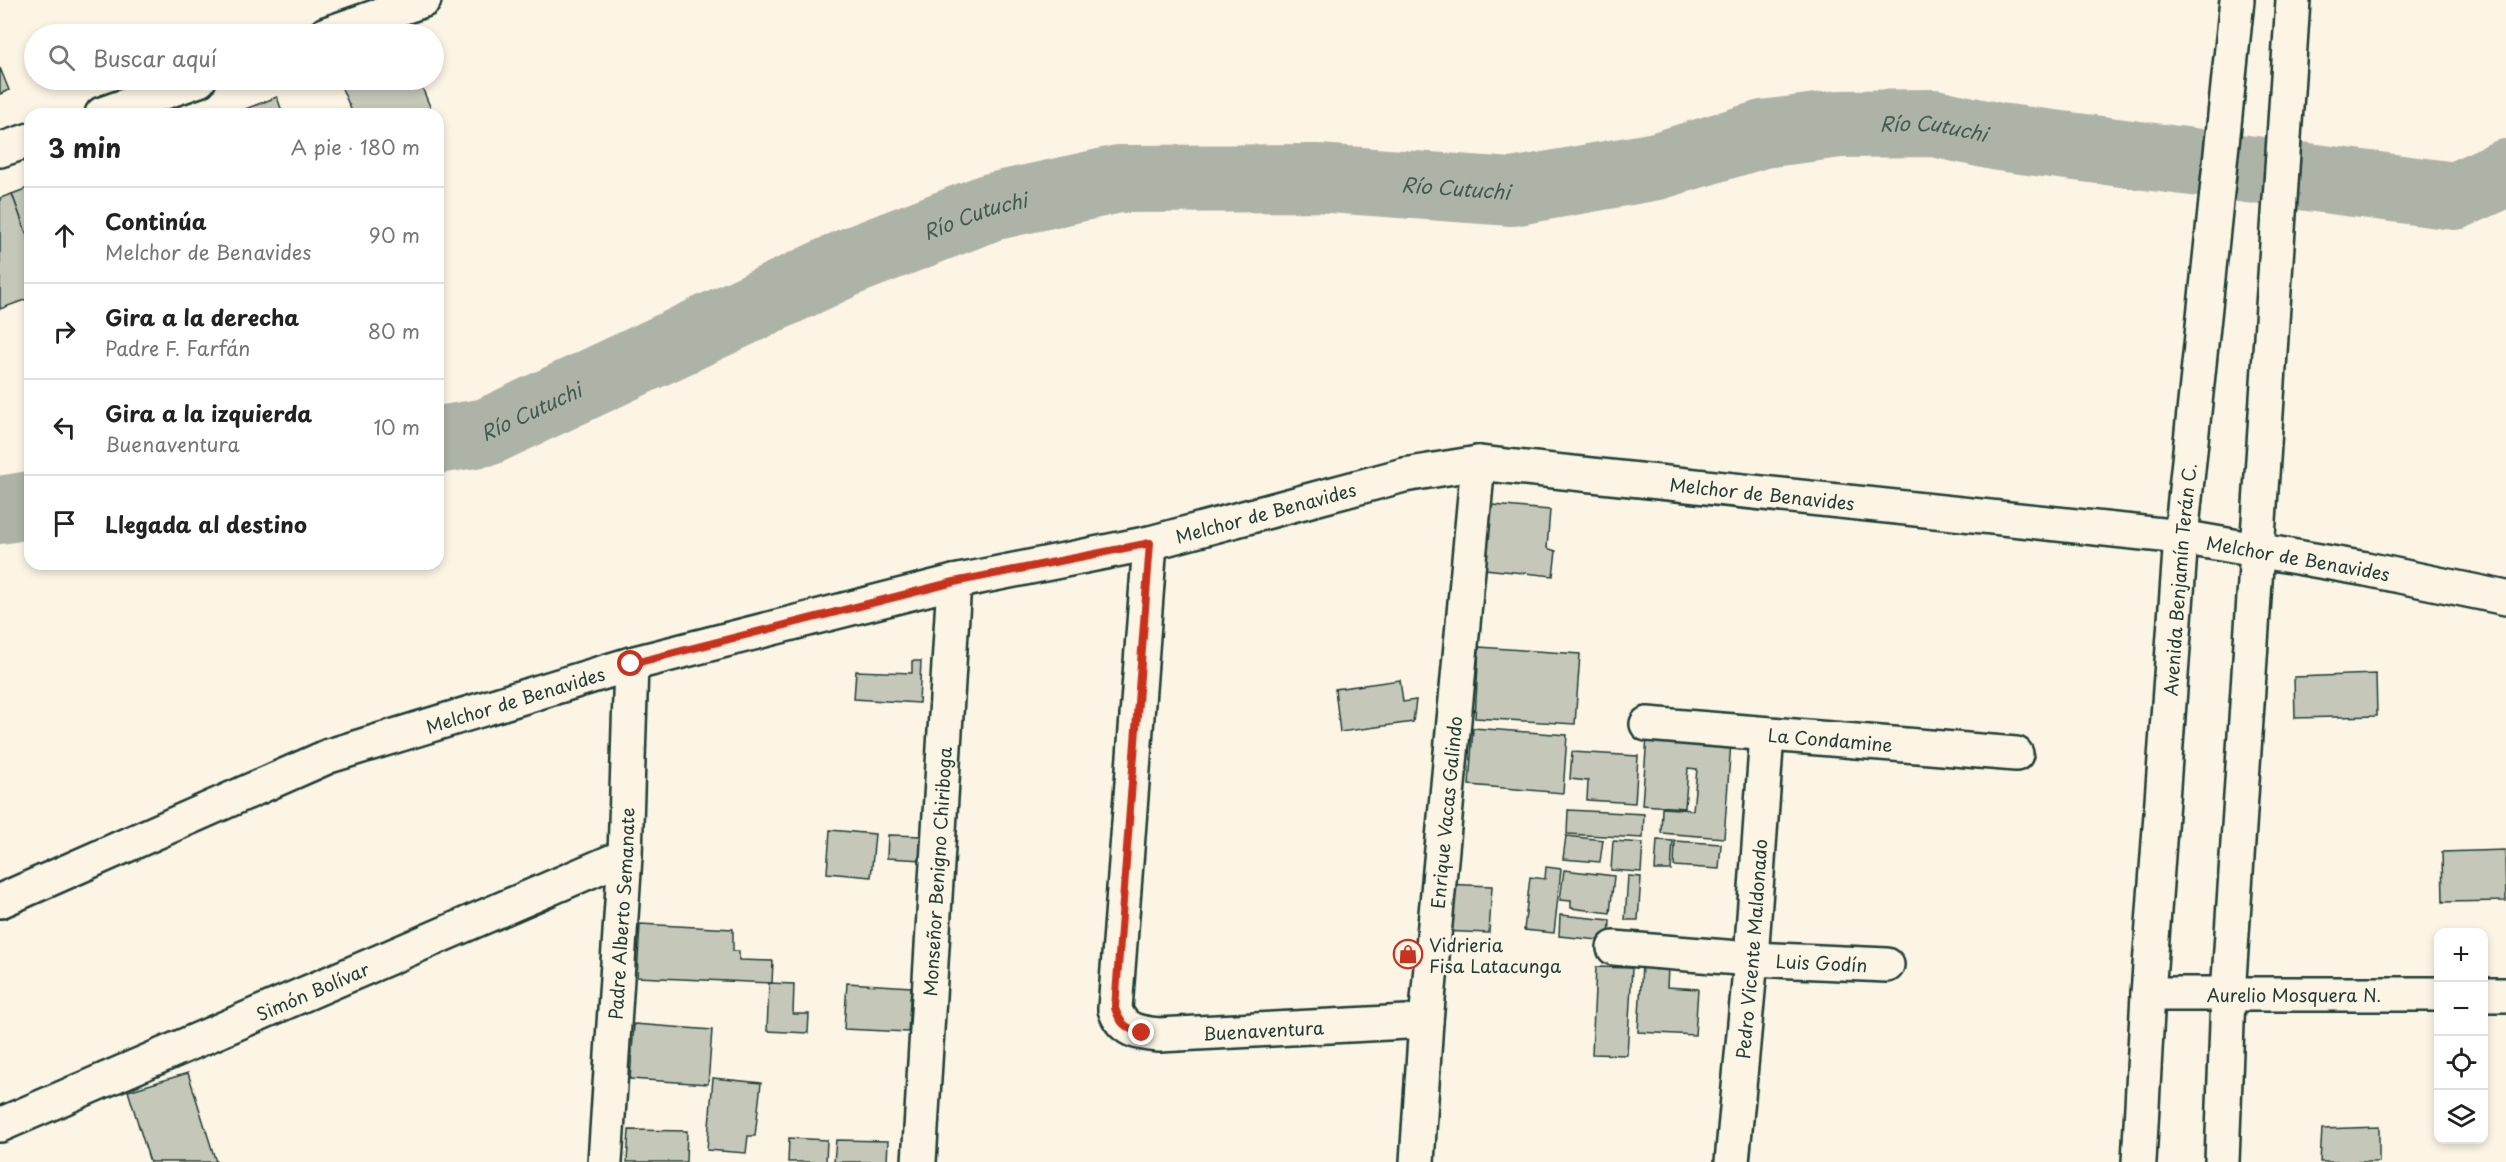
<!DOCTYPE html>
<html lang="es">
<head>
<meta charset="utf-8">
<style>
	:root { --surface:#fff; --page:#f2f2f2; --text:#222; --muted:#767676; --line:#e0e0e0 }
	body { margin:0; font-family:"Playpen Sans",sans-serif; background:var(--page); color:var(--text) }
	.controls { position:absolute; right:18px; bottom:18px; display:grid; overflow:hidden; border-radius:12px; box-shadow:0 3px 9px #0003 }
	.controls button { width:54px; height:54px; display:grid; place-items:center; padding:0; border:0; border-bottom:2px solid var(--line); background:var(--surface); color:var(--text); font:30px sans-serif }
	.stop { position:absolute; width:18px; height:18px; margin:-14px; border:4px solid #c8321e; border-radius:50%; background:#fff }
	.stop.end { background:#c8321e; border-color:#fff; box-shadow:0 2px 6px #0008 }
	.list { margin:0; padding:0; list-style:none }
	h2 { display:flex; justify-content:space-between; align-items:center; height:78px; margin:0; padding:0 24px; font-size:26px }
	h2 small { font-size:20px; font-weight:400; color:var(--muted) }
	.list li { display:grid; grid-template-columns:39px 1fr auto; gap:18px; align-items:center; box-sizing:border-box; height:96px; padding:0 24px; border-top:2px solid var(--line) }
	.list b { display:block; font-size:22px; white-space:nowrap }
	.list p { margin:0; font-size:20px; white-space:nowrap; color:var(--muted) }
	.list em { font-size:20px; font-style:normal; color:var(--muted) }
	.icon { flex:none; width:33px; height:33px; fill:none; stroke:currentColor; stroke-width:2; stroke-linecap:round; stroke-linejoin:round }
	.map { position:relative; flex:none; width:2506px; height:1162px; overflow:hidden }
	.search { position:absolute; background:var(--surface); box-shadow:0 3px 9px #0003; left:24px; top:24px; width:420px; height:66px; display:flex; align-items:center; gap:15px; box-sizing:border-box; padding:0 21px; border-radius:33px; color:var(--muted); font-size:22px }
	.panel { position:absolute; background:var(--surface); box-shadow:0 3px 9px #0003; left:24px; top:108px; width:420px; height:462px; border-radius:18px }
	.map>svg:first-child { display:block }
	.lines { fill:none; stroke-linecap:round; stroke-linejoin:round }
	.river { stroke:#aeb3a7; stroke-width:68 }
	.building { fill:#c5c7b9; stroke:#1f3d34; stroke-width:1.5 }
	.minor-casing { stroke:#1f3d34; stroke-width:38 }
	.secondary-casing { stroke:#1f3d34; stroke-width:38 }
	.primary-casing { stroke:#1f3d34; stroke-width:38 }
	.minor { stroke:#fcf5e5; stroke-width:33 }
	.secondary { stroke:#fcf5e5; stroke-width:33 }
	.primary { stroke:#fcf5e5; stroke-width:33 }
	.route { stroke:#c8321e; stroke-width:8 }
	.labels { text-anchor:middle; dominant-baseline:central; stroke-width:5; stroke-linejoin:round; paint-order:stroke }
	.street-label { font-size:18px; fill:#1f3d34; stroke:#fcf5e5 }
	.poi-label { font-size:18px; fill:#1f3d34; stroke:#fcf5e5; text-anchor:start }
	.water-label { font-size:20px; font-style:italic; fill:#435a51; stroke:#fcf5e5 }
</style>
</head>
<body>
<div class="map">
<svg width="2506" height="1162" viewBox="0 0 2506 1162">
	<rect width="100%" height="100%" fill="#fcf5e5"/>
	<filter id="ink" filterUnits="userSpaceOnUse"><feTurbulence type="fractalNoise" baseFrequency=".0167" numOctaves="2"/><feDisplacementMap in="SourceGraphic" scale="12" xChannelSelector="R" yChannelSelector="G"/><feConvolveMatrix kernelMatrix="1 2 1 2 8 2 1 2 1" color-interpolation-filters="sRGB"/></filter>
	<g filter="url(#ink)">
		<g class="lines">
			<g class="river">
				<path id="s1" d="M438,440l49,-8 362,-170 142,-55 128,-28 198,-1 195,14 145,-26 106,-32 77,-10 94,-1 65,14 456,59 51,-23"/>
				<polyline points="0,510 30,505"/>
			</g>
		</g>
		<g class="building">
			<polygon points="0,68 9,90 0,94"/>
			<polygon points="349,80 419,80 433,114 353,114 340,84"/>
			<polygon points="277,97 283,114 232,114"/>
			<polygon points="30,187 30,244 12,194"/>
			<polygon points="12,194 30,244 30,298 0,309 0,198"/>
			<polygon points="1481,504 1550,510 1547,548 1556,551 1553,576 1475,568"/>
			<polygon points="1479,647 1580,654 1575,724 1475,718"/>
			<polygon points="912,661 921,661 919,703 854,699 856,671 912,673"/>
			<polygon points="2376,674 2377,716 2295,718 2294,677"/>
			<polygon points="1400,680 1403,702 1416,700 1413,722 1340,732 1335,689"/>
			<polygon points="1473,728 1567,735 1563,793 1469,785"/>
			<polygon points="1647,737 1731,742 1724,838 1661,833 1662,808 1693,810 1697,769 1688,768 1685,808 1642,805"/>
			<polygon points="1572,752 1638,756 1635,803 1587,800 1588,781 1570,779"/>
			<polygon points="1568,810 1644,814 1643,838 1567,834"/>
			<polygon points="830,830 875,834 871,877 827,873"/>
			<polygon points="888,835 924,836 923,860 887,858"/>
			<polygon points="1566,836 1603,840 1600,862 1563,859"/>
			<polygon points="1657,840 1673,841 1671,870 1655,870"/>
			<polygon points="1613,841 1643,843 1641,872 1611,870"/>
			<polygon points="1675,841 1721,844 1719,869 1674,866"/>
			<polygon points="2505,850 2506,901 2443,902 2442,852"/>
			<polygon points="1546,867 1561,869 1554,933 1524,930 1530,877 1545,879"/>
			<polygon points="1564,870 1614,876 1610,913 1571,908 1571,901 1560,900"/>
			<polygon points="1628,876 1641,877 1638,920 1625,920"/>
			<polygon points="1443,884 1492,886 1489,933 1441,931"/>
			<polygon points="1560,915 1610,920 1609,941 1559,936"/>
			<polygon points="640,924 733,929 733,951 739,951 739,960 773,961 772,983 637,977"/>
			<polygon points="1642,966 1668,968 1667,987 1698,989 1695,1035 1638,1032"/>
			<polygon points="1596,967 1632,968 1627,1055 1592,1054"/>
			<polygon points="769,983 794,984 793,1014 809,1014 808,1033 767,1031"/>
			<polygon points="847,983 911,987 908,1032 844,1029"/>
			<polygon points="634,1024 712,1030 708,1084 630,1079"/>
			<polygon points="188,1073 216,1162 150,1162 128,1091"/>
			<polygon points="713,1078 761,1083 755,1136 748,1136 746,1153 707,1150"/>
			<polygon points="2379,1127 2379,1162 2320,1162 2322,1129"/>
			<polygon points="629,1130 687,1131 686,1162 627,1162"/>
			<polygon points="789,1138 827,1140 826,1162 788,1162"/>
			<polygon points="836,1140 888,1141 887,1162 834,1162"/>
		</g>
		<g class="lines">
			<g class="minor-casing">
				<g id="minor">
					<path id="s2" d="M1150,543l-35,466c7,22 23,24 44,26l267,-14"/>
					<path id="s3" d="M1647,724l369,30"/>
					<path id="s4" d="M0,901l329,-145 302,-92 323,-82 196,-39 254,-68 74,-12 703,74 185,32 140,29"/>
					<path id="s5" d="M1614,948l137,11 136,6"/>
					<path id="s6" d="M2148,994h290"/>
					<polyline points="2484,995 2506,995"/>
					<path id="s7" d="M0,1125l625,-269"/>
					<path id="s8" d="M605,1162l20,-306 6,-192"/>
					<path id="s9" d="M919,1162l35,-580"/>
					<path id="s10" d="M1417,1162l9,-141 52,-558"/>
					<path id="s11" d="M1732,1162l19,-203 16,-225"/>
				</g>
			</g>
			<g class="secondary-casing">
				<g id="secondary">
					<path id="s12" d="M2139,1162l9,-168 33,-457 56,-537"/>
					<polyline points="2222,1162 2228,995 2293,0"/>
				</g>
			</g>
			<g class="primary-casing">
				<g id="primary">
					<polyline points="326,34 424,0"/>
					<polyline points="102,114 199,80"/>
					<polyline points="0,150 30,140"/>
				</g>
			</g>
			<use href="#minor" class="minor"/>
			<use href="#secondary" class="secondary"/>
			<use href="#primary" class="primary"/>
		</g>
	</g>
	<g class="lines" filter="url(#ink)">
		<path class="route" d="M631,664l323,-82 196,-39 -35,465c5,16 12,21 27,25"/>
	</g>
	<defs>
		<g id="shop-ring" transform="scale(1.5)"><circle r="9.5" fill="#fcf5e5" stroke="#c8321e" stroke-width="1.5"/><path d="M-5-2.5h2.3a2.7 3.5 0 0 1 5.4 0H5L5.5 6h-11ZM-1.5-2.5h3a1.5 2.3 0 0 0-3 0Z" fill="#c8321e"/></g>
	</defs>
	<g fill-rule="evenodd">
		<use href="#shop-ring" x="1408" y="954"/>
	</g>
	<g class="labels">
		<g class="street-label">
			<text stroke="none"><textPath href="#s4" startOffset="1832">Melchor de Benavides</textPath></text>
			<text stroke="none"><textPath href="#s4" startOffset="1328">Melchor de Benavides</textPath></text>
			<text stroke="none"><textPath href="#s4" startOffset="2372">Melchor de Benavides</textPath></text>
			<text stroke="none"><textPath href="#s12" startOffset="584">Avenida Benjamín Terán C.</textPath></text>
			<text stroke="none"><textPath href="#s4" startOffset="554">Melchor de Benavides</textPath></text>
			<text stroke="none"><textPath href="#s3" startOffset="184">La Condamine</textPath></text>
			<text stroke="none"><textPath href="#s10" startOffset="351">Enrique Vacas Galindo</textPath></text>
			<text stroke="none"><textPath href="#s9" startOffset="291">Monseñor Benigno Chiriboga</textPath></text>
			<text stroke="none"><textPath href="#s8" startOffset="249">Padre Alberto Semanate</textPath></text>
			<text stroke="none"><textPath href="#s11" startOffset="214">Pedro Vicente Maldonado</textPath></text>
			<text stroke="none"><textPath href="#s5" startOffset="208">Luis Godín</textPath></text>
			<text stroke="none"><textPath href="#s7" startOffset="340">Simón Bolívar</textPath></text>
			<text stroke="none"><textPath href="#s6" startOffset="146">Aurelio Mosquera N.</textPath></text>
			<text stroke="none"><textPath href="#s2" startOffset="627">Buenaventura</textPath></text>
		</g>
		<g class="poi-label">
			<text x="1429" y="944">Vidrieria<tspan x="1429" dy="21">Fisa Latacunga</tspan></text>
		</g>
		<g class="water-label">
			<text stroke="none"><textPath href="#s1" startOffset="1556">Río Cutuchi</textPath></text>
			<text stroke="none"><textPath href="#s1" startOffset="1070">Río Cutuchi</textPath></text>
			<text stroke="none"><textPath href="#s1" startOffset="584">Río Cutuchi</textPath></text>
			<text stroke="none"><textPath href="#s1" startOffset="98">Río Cutuchi</textPath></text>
		</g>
	</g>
</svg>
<div class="controls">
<button>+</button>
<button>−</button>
<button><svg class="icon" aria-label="locate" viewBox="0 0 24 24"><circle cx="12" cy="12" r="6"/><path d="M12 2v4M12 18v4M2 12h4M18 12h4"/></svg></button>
<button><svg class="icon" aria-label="layers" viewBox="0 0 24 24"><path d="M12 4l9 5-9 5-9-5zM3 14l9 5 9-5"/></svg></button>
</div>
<div class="stop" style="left:631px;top:664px"></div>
<div class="stop end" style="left:1142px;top:1033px"></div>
<div class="search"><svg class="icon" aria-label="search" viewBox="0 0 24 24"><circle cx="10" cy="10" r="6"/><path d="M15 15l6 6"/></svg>Buscar aquí</div>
<section class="panel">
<h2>3 min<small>A pie · 180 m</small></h2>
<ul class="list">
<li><svg class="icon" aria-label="ahead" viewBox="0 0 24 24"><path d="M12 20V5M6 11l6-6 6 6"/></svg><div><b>Continúa</b><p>Melchor de Benavides</p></div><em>90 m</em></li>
<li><svg class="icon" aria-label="right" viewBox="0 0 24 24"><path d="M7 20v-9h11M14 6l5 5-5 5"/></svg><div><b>Gira a la derecha</b><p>Padre F. Farfán</p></div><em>80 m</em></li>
<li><svg class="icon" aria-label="left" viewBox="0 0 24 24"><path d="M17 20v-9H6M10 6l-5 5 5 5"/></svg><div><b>Gira a la izquierda</b><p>Buenaventura</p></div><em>10 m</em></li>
<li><svg class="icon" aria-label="arrive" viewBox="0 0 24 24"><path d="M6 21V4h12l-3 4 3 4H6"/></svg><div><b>Llegada al destino</b></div></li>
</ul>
</section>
</div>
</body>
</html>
